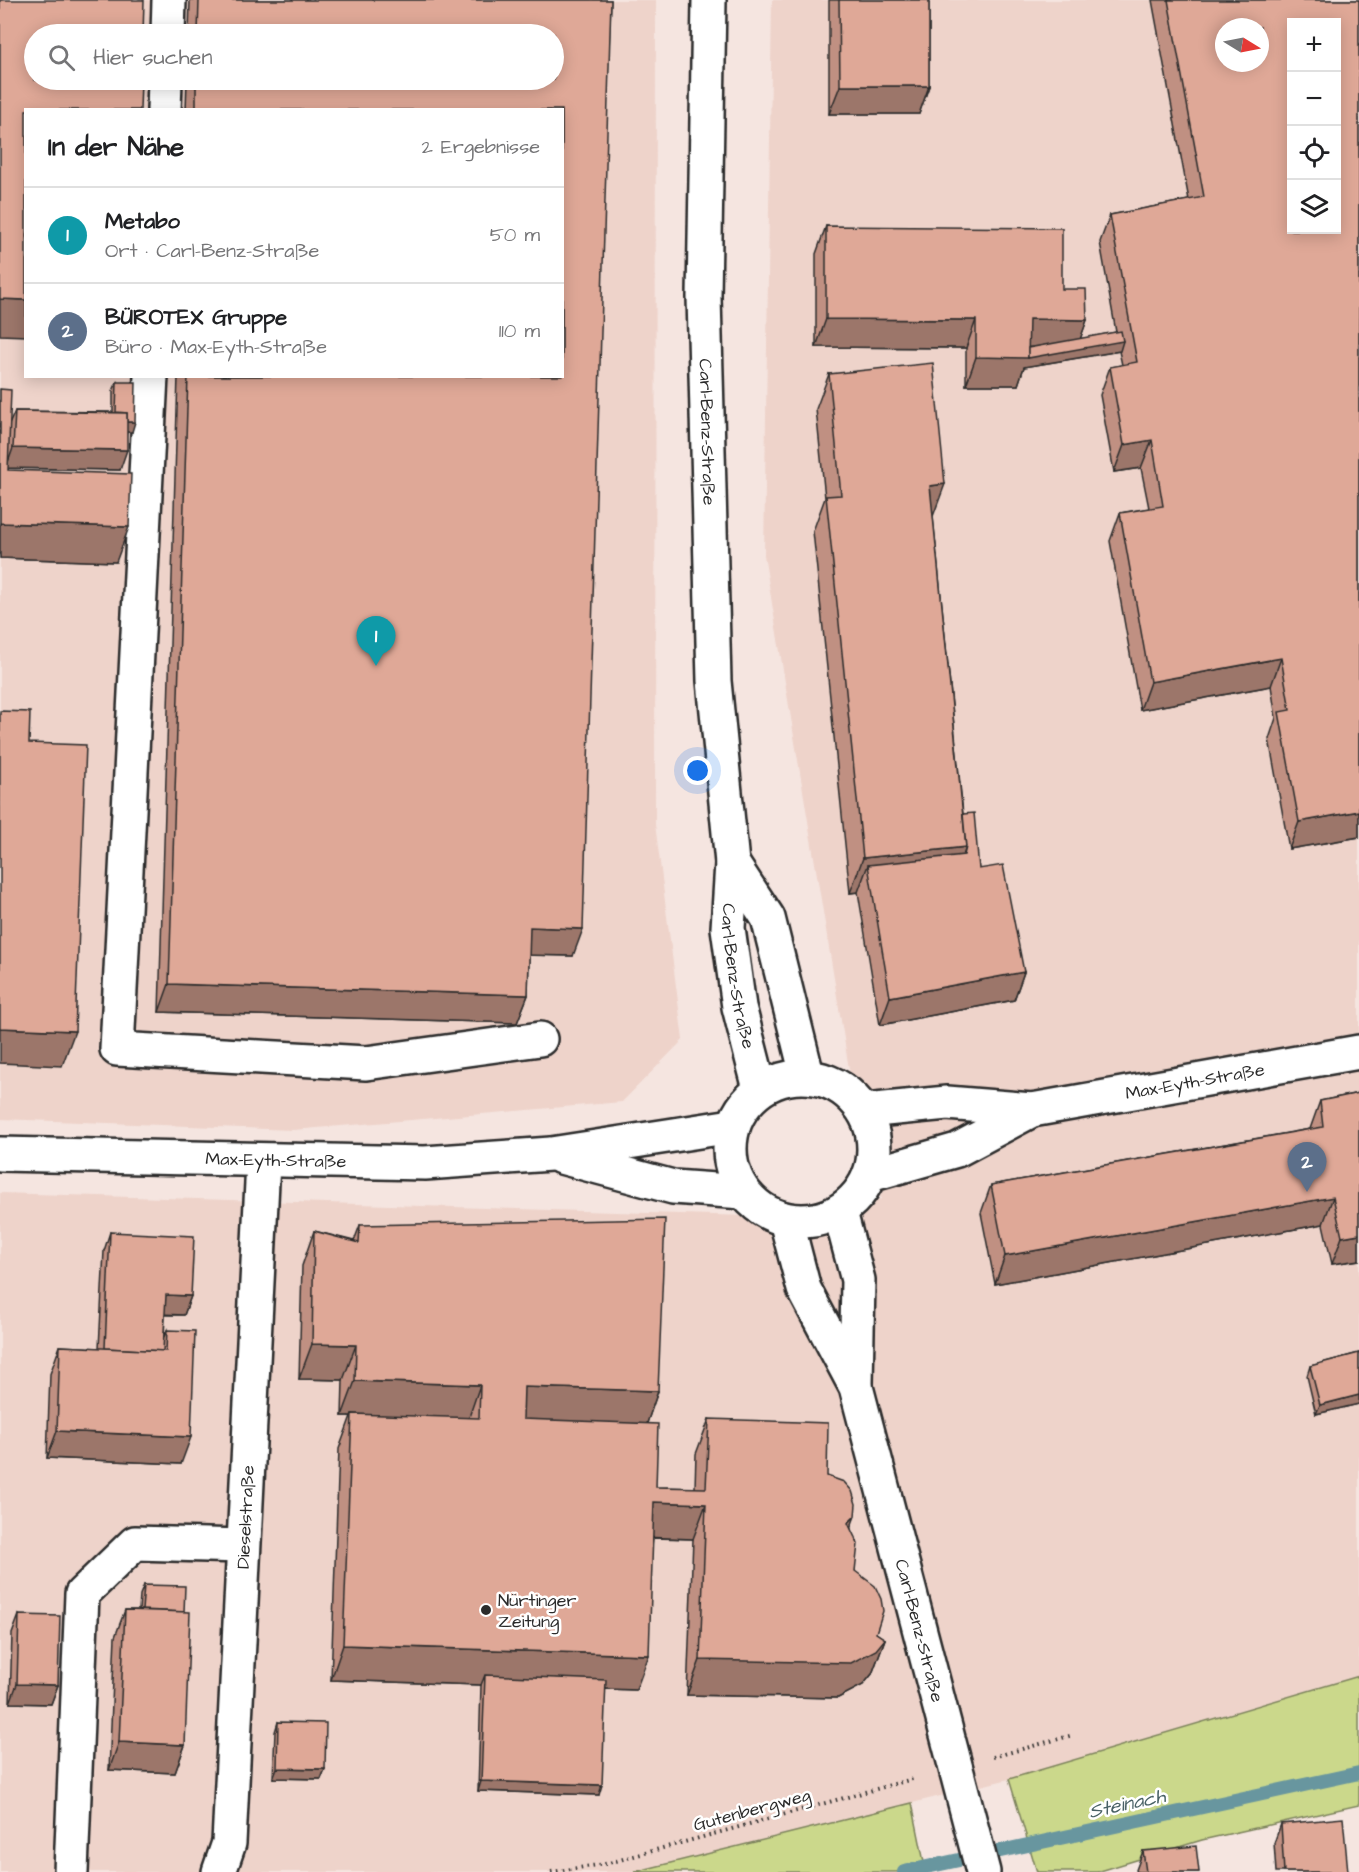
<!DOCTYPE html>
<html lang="de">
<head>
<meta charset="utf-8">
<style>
	:root { --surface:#fff; --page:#f2f2f2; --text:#202124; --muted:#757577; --line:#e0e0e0; --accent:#2b2b2b }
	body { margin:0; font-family:"Architects Daughter",sans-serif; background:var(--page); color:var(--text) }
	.controls { position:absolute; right:18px; top:18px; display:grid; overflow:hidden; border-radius:0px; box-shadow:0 3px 15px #0003 }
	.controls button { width:54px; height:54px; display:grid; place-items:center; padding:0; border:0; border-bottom:2px solid var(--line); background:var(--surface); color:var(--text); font:30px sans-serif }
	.compass { position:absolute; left:1215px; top:18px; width:54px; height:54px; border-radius:50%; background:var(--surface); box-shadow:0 3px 15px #0003; rotate:100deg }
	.you { position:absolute; left:698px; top:771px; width:21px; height:21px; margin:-15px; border:4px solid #fff; border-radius:50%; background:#1a73e8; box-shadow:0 0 0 9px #1a73e833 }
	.badge { display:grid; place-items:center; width:39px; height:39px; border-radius:50%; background:var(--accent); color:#fff; font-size:20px; font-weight:700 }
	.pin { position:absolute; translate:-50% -50px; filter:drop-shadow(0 2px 3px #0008) }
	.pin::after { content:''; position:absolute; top:32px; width:21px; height:18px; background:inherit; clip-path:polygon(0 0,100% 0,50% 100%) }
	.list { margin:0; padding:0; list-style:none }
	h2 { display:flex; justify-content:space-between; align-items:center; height:78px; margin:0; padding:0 24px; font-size:26px }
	h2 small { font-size:20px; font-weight:400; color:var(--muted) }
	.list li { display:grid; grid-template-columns:39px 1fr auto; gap:18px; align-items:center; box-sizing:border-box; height:96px; padding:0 24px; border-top:2px solid var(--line) }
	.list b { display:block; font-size:22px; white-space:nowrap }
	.list p { margin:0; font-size:20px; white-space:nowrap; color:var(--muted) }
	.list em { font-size:20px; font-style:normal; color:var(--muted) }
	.icon { flex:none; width:33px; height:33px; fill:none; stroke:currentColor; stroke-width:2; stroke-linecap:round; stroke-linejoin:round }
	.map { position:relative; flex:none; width:1359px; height:1872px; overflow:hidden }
	.search { position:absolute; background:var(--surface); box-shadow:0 3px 15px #0003; left:24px; top:24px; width:540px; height:66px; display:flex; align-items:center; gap:15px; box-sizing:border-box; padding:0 21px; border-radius:33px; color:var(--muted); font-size:22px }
	.panel { position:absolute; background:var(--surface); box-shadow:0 3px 15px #0003; left:24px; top:108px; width:540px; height:270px; border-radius:0px }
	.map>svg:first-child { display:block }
	.built { fill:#eed3ca; fill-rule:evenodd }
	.green { fill:#cbd88b; stroke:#7b825b; stroke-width:1.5 }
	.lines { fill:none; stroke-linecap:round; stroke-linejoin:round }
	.stream { stroke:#67969f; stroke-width:14 }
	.minor-casing { stroke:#2b2b2b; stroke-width:38 }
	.path { stroke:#2b2b2b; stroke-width:4; stroke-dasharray:1.5 4.5; stroke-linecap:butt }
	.minor { stroke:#fff; stroke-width:33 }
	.wall { fill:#c09082; stroke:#2b2b2b; stroke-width:1.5 }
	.shaded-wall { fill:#9c766a; stroke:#2b2b2b; stroke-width:1.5 }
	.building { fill:#dfa897; stroke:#2b2b2b; stroke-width:1.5; fill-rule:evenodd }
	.poi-dot { fill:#2b2b2b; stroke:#fff; stroke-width:2 }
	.labels { text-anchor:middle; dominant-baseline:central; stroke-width:5; stroke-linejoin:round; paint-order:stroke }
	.street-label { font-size:18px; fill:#2b2b2b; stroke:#fff }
	.poi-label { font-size:18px; fill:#2b2b2b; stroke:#fff; text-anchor:start }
	.water-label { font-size:20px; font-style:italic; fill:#496165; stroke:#fff }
</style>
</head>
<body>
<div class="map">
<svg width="1359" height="1872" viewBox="0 0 1359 1872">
	<rect width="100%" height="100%" fill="#f5e5e0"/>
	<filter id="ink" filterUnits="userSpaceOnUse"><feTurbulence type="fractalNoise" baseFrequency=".0167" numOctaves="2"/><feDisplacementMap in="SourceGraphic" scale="12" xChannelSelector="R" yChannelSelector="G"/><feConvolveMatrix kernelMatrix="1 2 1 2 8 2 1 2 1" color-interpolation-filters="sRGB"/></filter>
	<g filter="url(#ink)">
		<g class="built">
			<path d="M0,0h656l-1,824 28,216 -61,62 -329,28 -293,-11zM34,34h520v46h-520zM26,110h536v266h-536z"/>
			<path d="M772,0h587v1676l-350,103 -375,93h-634v-679l778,24 103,-18 -30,-118 -87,-526zM1292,22h44v208h-44zM1224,27h36v36h-36z"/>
		</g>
		<g class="green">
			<polygon points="1359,1676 1359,1805 1202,1840 1097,1872 1037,1872 1009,1779"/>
			<polygon points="912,1803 926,1872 634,1872"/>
		</g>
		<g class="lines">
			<polyline class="stream" points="904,1872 1359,1773"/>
			<g class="minor-casing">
				<g id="minor">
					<path id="s1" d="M709,0l-5,297 10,384 18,182 -4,65 11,79 21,82"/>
					<polyline points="168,34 169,0"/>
					<polyline points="164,110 165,80"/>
					<polyline points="151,376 117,1049 366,1063 540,1039"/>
					<polyline points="732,863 768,918 807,1075"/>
					<circle cx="802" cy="1149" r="72"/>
					<path id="s2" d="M865,1111l82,-8 85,7 327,-58"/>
					<path id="s3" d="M0,1154l425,9 126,-9 181,-28"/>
					<polyline points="561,1157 673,1187 743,1192"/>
					<polyline points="870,1175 957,1150 1032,1110"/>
					<polyline points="840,1212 858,1280 856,1384"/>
					<path id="s4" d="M786,1220l18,69 52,98 127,485"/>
					<polyline points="71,1872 82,1594 135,1543 243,1546"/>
					<path id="s5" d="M219,1872l10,-29 34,-681"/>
				</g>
			</g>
			<g class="path">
				<polyline points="993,1757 1073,1735"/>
				<polyline points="551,1872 605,1864 916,1778"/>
			</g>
			<use href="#minor" class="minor"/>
		</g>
		<g class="wall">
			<polygon points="190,0 611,0 573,956 529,955 528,995 517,1023 159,1012 178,376 562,376 562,110 186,110 187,80 554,80 554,34 189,34"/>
			<polygon points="829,0 929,0 929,86 919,114 829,114"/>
			<polygon points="1152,0 1359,0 1359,837 1289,849 1269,739 1276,718 1271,686 1140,710 1110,541 1120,513 1149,508 1141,468 1114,472 1100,395 1110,367 1122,365 1119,351 1024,367 1018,385 966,385 966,348 816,347 816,254 826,226 1062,289 1087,320 1080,339 1116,332 1100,242 1110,215 1189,200"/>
			<polygon points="829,374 933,517 963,814 979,869 1024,972 1014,1000 880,1025 858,892 850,893 813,531 825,498 816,409"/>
			<polygon points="117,382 132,432 127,432 120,470 8,468 8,470 116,562 0,558 0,389 9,425 15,411 113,412 113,391"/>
			<polygon points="1359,1093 1359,1260 1332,1264 1323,1224 995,1284 981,1213 991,1185 1310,1129 1320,1101"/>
			<polygon points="360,1225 658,1391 647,1423 656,1487 695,1488 696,1454 709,1419 827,1476 851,1529 855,1571 876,1633 885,1639 872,1674 863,1685 838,1698 687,1695 693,1539 653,1538 636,1690 605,1689 599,1795 478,1791 481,1685 331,1680 339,1449 351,1416 342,1416 343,1380 299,1379 302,1266 314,1231 354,1241"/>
			<polygon points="110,1232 191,1296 184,1315 165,1315 164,1337 167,1330 181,1464 47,1458 50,1374 60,1346 99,1348 104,1251"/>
			<polygon points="1359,1353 1359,1404 1316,1414 1307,1376 1310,1366"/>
			<polygon points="144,1585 184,1612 185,1745 175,1773 109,1770 115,1637 125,1610 139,1610 140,1595"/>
			<polygon points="19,1615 58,1685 51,1704 10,1703 12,1634"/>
			<polygon points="278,1722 325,1769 321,1779 273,1778 275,1732"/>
			<polygon points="1281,1824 1348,1872 1276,1872 1274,1843"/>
			<polygon points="1143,1851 1199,1872 1137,1872 1136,1870"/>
		</g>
		<g class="shaded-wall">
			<polygon points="840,86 929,86 919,114 829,114"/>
			<polygon points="0,299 26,300 26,336 0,335"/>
			<polygon points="826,319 976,320 966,348 816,347"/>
			<polygon points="1029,319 1087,320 1077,348 1019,347"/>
			<polygon points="1123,341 1120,351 1024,367 1018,385 966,385 976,357"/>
			<polygon points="116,422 135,422 132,432 112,432"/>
			<polygon points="1152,440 1141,468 1114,472 1124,445"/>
			<polygon points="13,448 127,450 120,470 6,468"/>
			<polygon points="945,484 932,519 930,486"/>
			<polygon points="0,523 129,527 116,562 0,558"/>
			<polygon points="1281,658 1271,686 1140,710 1150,682"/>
			<polygon points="1359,811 1359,837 1289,849 1299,822"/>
			<polygon points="966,847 954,882 868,865 858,892 850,893 863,858"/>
			<polygon points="530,927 583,929 573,956 520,955"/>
			<polygon points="1024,972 1014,1000 880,1025 890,997"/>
			<polygon points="169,984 528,995 517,1023 159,1012"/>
			<polygon points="0,1028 75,1031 62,1066 0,1063"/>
			<polygon points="1333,1197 1323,1224 995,1284 1005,1256"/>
			<polygon points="1359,1234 1359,1260 1332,1264 1342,1237"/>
			<polygon points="166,1295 191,1296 184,1315 159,1314"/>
			<polygon points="312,1344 356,1345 343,1380 299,1379"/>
			<polygon points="355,1381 480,1385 468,1420 352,1414 351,1416 342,1416"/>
			<polygon points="524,1387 658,1391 646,1426 511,1422"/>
			<polygon points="1359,1395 1359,1404 1316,1414 1320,1405"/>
			<polygon points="57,1431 191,1437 181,1464 47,1458"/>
			<polygon points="654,1502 706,1504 693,1539 641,1537"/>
			<polygon points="855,1516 842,1551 848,1523"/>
			<polygon points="885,1639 872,1674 863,1685 838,1698 687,1695 700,1660"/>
			<polygon points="343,1645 649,1655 636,1690 485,1685 485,1675 481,1685 331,1680"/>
			<polygon points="17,1684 58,1685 51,1704 10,1703"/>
			<polygon points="119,1742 185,1745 175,1773 109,1770"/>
			<polygon points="277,1768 325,1769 321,1779 273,1778"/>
			<polygon points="481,1781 602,1785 599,1795 478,1791"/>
		</g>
		<g class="building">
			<polygon points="0,0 144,0 143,34 34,34 34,80 141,80 140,110 26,110 26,300 0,299"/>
			<polygon points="199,0 611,0 583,929 530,927 528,995 169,984 188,376 562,376 562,110 196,110 196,80 554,80 554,34 198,34"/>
			<polygon points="839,0 929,0 929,86 840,86"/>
			<path d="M1168,0h191v811l-60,11 -20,-110 11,-2 -9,-52 -131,24 -30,-169 43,-7 -11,-66 -28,5 -14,-78 27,-5 -27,-147 94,-18zM1292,22h44v208h-44zM1224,27h36v36h-36z"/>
			<polygon points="826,226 1062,228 1062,289 1086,289 1087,320 1029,319 1028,358 976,357 976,320 826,319"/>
			<polygon points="1121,331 1123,341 1028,358 1028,348"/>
			<polygon points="933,363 945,484 930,486 966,847 863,858 826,496 841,495 829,374"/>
			<polygon points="117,382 136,382 135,422 127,422 127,413 116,412"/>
			<polygon points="0,389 11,390 8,470 131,474 129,527 0,523"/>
			<polygon points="15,411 127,413 127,450 13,448"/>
			<polygon points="0,711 30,712 29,743 86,745 75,1031 0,1028"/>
			<polygon points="974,813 979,869 1003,865 1024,972 890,997 868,865 964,855 966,847 963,814"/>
			<polygon points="1359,1093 1359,1234 1342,1237 1333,1197 1005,1256 991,1185 1323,1127 1320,1101"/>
			<polygon points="665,1219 658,1391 524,1387 523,1419 658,1424 656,1487 706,1488 709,1419 828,1423 827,1476 844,1482 852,1491 856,1504 855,1516 848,1523 858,1544 855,1571 875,1586 881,1599 883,1611 876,1633 885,1639 876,1650 851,1663 700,1660 706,1504 654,1502 649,1655 343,1645 352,1414 479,1418 480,1385 355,1381 356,1345 312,1344 314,1231 359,1243 360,1225"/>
			<polygon points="110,1232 194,1236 191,1296 166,1295 163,1351 105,1348"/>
			<polygon points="167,1330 195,1331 191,1437 57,1431 60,1346 166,1351"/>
			<polygon points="1359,1353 1359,1395 1320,1405 1310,1366"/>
			<polygon points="144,1585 185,1586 184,1612 142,1610"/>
			<polygon points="125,1610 190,1612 185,1745 119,1742"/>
			<polygon points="19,1615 60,1616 58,1685 17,1684"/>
			<polygon points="485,1675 606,1680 602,1785 481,1781"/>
			<polygon points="278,1722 326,1723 325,1769 277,1768"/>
			<polygon points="1343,1818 1348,1872 1284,1872 1281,1824"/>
			<polygon points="1196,1846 1199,1872 1146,1872 1143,1851"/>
		</g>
	</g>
	<circle class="poi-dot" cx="486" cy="1610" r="6"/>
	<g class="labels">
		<g class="street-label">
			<text stroke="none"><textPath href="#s1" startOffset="432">Carl-Benz-Straße</textPath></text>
			<text stroke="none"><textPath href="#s1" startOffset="978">Carl-Benz-Straße</textPath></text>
			<text stroke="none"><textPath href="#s2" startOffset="333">Max-Eyth-Straße</textPath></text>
			<text stroke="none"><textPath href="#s3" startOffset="276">Max-Eyth-Straße</textPath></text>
			<text stroke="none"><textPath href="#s5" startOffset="357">Dieselstraße</textPath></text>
			<text stroke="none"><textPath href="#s4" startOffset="434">Carl-Benz-Straße</textPath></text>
			<text transform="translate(752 1810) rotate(-15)">Gutenbergweg</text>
		</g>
		<g class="poi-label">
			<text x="498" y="1600">Nürtinger<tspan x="498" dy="21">Zeitung</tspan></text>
		</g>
		<g class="water-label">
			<text transform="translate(1127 1804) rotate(-12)">Steinach</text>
		</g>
	</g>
</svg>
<div class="controls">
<button>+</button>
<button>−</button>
<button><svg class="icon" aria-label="locate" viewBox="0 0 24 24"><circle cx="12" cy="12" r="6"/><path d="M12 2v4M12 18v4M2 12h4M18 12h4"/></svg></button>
<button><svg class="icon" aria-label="layers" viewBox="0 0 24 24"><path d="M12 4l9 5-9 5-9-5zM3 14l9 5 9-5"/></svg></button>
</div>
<svg class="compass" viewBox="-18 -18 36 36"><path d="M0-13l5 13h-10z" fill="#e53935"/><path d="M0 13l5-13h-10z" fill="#757577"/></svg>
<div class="you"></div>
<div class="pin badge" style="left:376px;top:666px;background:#0f9aa8">1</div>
<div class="pin badge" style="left:1307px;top:1192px;background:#5c6f8a">2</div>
<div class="search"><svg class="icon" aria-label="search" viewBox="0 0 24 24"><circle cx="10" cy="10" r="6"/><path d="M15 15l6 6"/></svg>Hier suchen</div>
<section class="panel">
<h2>In der Nähe<small>2 Ergebnisse</small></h2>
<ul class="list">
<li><span class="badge" style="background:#0f9aa8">1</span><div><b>Metabo</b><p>Ort · Carl-Benz-Straße</p></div><em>50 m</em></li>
<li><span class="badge" style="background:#5c6f8a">2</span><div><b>BÜROTEX Gruppe</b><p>Büro · Max-Eyth-Straße</p></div><em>110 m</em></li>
</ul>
</section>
</div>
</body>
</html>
